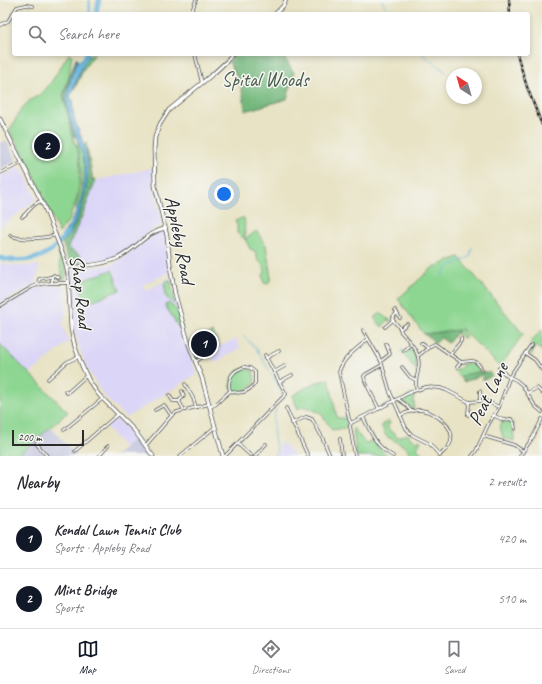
<!DOCTYPE html>
<html lang="en">
<head>
<meta charset="utf-8">
<style>
	:root { --surface:#fff; --page:#f7f7f7; --text:#2b2b33; --muted:#7c7c81; --line:#e1e1e2; --accent:#111827 }
	body { margin:0; font-family:Caveat,sans-serif; background:var(--page); color:var(--text) }
	.compass { position:absolute; left:446px; top:68px; width:36px; height:36px; border-radius:50%; background:var(--surface); box-shadow:0 2px 6px #0003; rotate:323deg }
	.scale { position:absolute; left:12px; bottom:10px; width:72px; box-sizing:border-box; padding-left:4px; border:2px solid #2b2b2b; border-top:0; font-size:11px; line-height:14px; white-space:nowrap; color:#2b2b2b; -webkit-text-stroke:3px #f6f6f2; paint-order:stroke }
	.you { position:absolute; left:224px; top:194px; width:14px; height:14px; margin:-10px; border:3px solid #fff; border-radius:50%; background:#1a73e8; box-shadow:0 0 0 6px #1a73e833 }
	.badge { display:grid; place-items:center; width:26px; height:26px; border-radius:50%; background:var(--accent); color:#fff; font-size:13px; font-weight:700 }
	.pin { position:absolute; translate:-50% -50%; border:2px solid #fff; box-shadow:0 1px 4px #0006 }
	.list { margin:0; padding:0; list-style:none }
	h2 { display:flex; justify-content:space-between; align-items:center; height:52px; margin:0; padding:0 16px; font-size:17px }
	h2 small { font-size:13px; font-weight:400; color:var(--muted) }
	.list li { display:grid; grid-template-columns:26px 1fr auto; gap:12px; align-items:center; box-sizing:border-box; height:60px; padding:0 16px; border-top:1px solid var(--line) }
	.list b { display:block; font-size:15px; white-space:nowrap }
	.list p { margin:0; font-size:13px; white-space:nowrap; color:var(--muted) }
	.list em { font-size:13px; font-style:normal; color:var(--muted) }
	.icon { flex:none; width:22px; height:22px; fill:none; stroke:currentColor; stroke-width:2; stroke-linecap:round; stroke-linejoin:round }
	.map { position:relative; flex:none; width:542px; height:456px; overflow:hidden }
	.search { position:absolute; background:var(--surface); box-shadow:0 2px 6px #0003; left:12px; right:12px; top:12px; height:44px; display:flex; align-items:center; gap:10px; box-sizing:border-box; padding:0 14px; border-radius:4px; color:var(--muted); font-size:15px }
	.sheet { height:172px; background:var(--surface) }
	nav { display:flex; justify-content:space-around; align-items:center; box-sizing:border-box; height:56px; border-top:1px solid var(--line); background:var(--surface); font-size:11px; color:var(--muted) }
	nav a { display:grid; justify-items:center; gap:2px }
	nav .on { color:var(--accent) }
	.map>svg:first-child { display:block }
	.built { fill:#dbd6f7 }
	.industrial { fill:#c1c2dd }
	.green { fill:#8dd691; stroke:#5c805e }
	.forest { fill:#72b77b; stroke:#4e7153 }
	.water { fill:#63b2dd; stroke:#476e84 }
	.lines { fill:none; stroke-linecap:round; stroke-linejoin:round }
	.stream { stroke:#63b2dd; stroke-width:1 }
	.canal { stroke:#63b2dd; stroke-width:2.5 }
	.river { stroke:#63b2dd; stroke-width:4.5 }
	.minor-casing { stroke:#474742; stroke-width:3.5 }
	.tertiary-casing { stroke:#474742; stroke-width:4 }
	.primary-casing { stroke:#474742; stroke-width:4.5 }
	.trunk-casing { stroke:#474742; stroke-width:4.5 }
	.minor { stroke:#fff; stroke-width:2 }
	.tertiary { stroke:#fff; stroke-width:2.5 }
	.primary { stroke:#fff; stroke-width:3 }
	.trunk { stroke:#fff; stroke-width:3 }
	.rail-casing { stroke:#2b2b2b; stroke-width:2.5 }
	.rail { stroke:#f6f6f2; stroke-width:1; stroke-dasharray:3; stroke-linecap:butt }
	.labels { text-anchor:middle; dominant-baseline:central; stroke-width:3; stroke-linejoin:round; paint-order:stroke }
	.park-label { font-size:20px; fill:#485e4a; stroke:#f6f6f2 }
	.street-label { font-size:20px; fill:#2b2b2b; stroke:#f6f6f2 }
</style>
</head>
<body>
<div class="map">
<svg width="542" height="456" viewBox="0 0 542 456">
	<rect width="100%" height="100%" fill="#f6f6f2"/>
	<filter id="ink" filterUnits="userSpaceOnUse"><feTurbulence type="fractalNoise" baseFrequency=".025" numOctaves="2"/><feDisplacementMap in="SourceGraphic" scale="8" xChannelSelector="R" yChannelSelector="G"/><feConvolveMatrix kernelMatrix="1 2 1 2 8 2 1 2 1" color-interpolation-filters="sRGB"/></filter>
	<filter id="wash" filterUnits="userSpaceOnUse"><feTurbulence type="fractalNoise" baseFrequency=".012" numOctaves="4" result="noise"/><feDisplacementMap in="SourceGraphic" scale="16" xChannelSelector="R" yChannelSelector="G"/><feGaussianBlur stdDeviation="0.9" result="paint"/><feColorMatrix in="noise" values="0 0 0 0 0 0 0 0 0 0 0 0 0 0 0 0 0 1.4 0 .05"/><feComposite in="paint" operator="in"/></filter>
	<g filter="url(#wash)">
		<rect width="100%" height="100%" fill="#e8e3c5"/>
		<g class="built">
			<polygon points="17,167 22,169 37,199 0,227 0,175 7,173 8,175 10,173 10,171"/>
			<polygon points="153,168 153,182 162,223 161,225 151,231 134,246 119,255 106,260 70,264 64,248 97,180"/>
			<polygon points="161,231 165,232 169,273 142,285 146,291 147,291 170,277 188,350 197,374 126,418 104,396 87,368 83,358 84,356 82,356 74,330 71,271 74,269 114,264 157,232"/>
			<polygon points="0,263 21,266 39,265 39,270 36,279 37,283 0,304"/>
			<polygon points="55,285 65,286 66,311 62,325 69,341 30,374 0,344 0,308 34,288"/>
			<polygon points="236,339 240,348 215,363 209,354 220,346"/>
			<polygon points="117,418 136,438 124,448 106,427"/>
			<polygon points="282,442 295,456 274,456 279,451 278,446"/>
		</g>
		<g class="industrial">
			<polygon points="6,140 16,159 14,162 0,169 0,144"/>
			<polygon points="50,427 77,456 17,456"/>
			<polygon points="136,438 148,456 115,456 124,448"/>
		</g>
		<g class="green">
			<path d="M69,54l3,1 -3,21 -6,19 10,43 5,12 2,15 -1,20 -2,13 -8,22 -10,13c-15,-35 -29,-71 -50,-103 7,-8 9,-19 17,-26 4,-5 11,-7 16,-11 12,-12 17,-25 27,-39z"/>
			<path d="M79,143c9,22 7,46 -2,67l-2,-2c9,-26 7,-37 2,-64z"/>
			<path d="M242,218h2c2,7 -1,13 2,21l10,-8 4,4 2,5 4,5 5,33 -3,6 -4,-1 -1,-8 2,-3c0,-7 -3,-7 -7,-12l-3,-9 -5,-2 -5,-10 -8,-6v-8l-2,-4z"/>
			<path d="M59,251h1c3,8 9,23 4,30l-4,-15z"/>
			<polygon points="459,257 523,334 500,367 461,328 461,330 466,336 465,338 464,337 463,339 457,333 459,330 424,334 398,299 432,268"/>
			<polygon points="112,270 120,290 86,303 78,282"/>
			<polygon points="168,280 171,281 175,303 175,304 168,299 164,294 166,293 164,283"/>
			<polygon points="169,303 177,310 182,328 180,330 165,305"/>
			<polygon points="381,313 386,318 391,320 390,322 388,320 382,327 374,318"/>
			<polygon points="542,330 542,351 535,346 532,355 530,354 530,351 533,345 530,342"/>
			<polygon points="213,332 219,346 196,360 189,341"/>
			<polygon points="0,344 68,412 17,456 0,456"/>
			<polygon points="410,346 416,359 417,371 401,351 403,350 406,352 410,349"/>
			<polygon points="472,363 476,365 480,372 467,374 460,377 454,371 455,369 459,369 464,364"/>
			<path d="M244,368l9,3 2,9c-4,10 -16,17 -24,8v-10l6,-7z"/>
			<polygon points="329,379 337,418 346,418 347,428 332,430 321,413 303,406 298,409 292,396 314,383"/>
			<polygon points="414,393 414,408 412,409 406,403 403,401 405,398"/>
			<polygon points="509,420 513,423 514,441 503,438 500,426 502,422 505,422"/>
			<polygon points="389,421 390,424 387,426 391,432 396,435 397,438 407,434 409,435 409,437 417,442 418,440 421,441 417,449 425,456 413,456 404,446 386,436 381,425"/>
			<polygon points="353,428 365,443 374,440 378,447 388,456 356,456"/>
		</g>
		<g class="forest">
			<polygon points="90,54 95,54 85,67 75,88 74,88 83,65"/>
			<path d="M234,54h48l12,19 -7,26 -42,12c-2,-22 -5,-30 -16,-49z"/>
			<path d="M76,58l1,1c-5,18 -13,37 -8,56 2,7 5,14 7,21l-2,1 -9,-34 -1,-9z"/>
			<path d="M86,142l6,32v6l4,-1 -13,35 -15,33 3,3 10,6 -2,7c-14,0 -12,-10 -17,-20 20,-19 32,-72 22,-97z"/>
			<polygon points="459,330 448,343 441,338 436,343 433,343 433,340 424,334"/>
			<polygon points="480,372 487,373 489,372 492,376 483,380 482,375 464,382 460,377 467,374"/>
		</g>
		<path class="water" d="M86,58l-16,38 1,3 2,1c-3,17 8,33 12,49 8,33 -3,62 -19,91l-4,-4c18,-26 30,-58 18,-89 -5,-13 -12,-31 -13,-44 -1,-15 6,-30 10,-44h1l-1,5 4,-5z"/>
		<g class="lines">
			<g class="stream">
				<polyline points="381,0 391,14"/>
				<polyline points="306,4 308,0"/>
				<polyline points="422,54 446,72"/>
				<polyline points="443,277 443,273 449,266 470,257 472,247"/>
				<polyline points="243,336 256,348 282,392 282,395"/>
				<path d="M273,456l4,-3c-3,-14 -6,-31 -1,-44"/>
			</g>
			<g class="canal">
				<polyline points="89,0 90,9 89,14"/>
				<polyline points="85,54 86,56"/>
			</g>
			<g class="river">
				<polyline points="96,14 99,0"/>
				<polyline points="81,64 87,54"/>
				<path d="M0,258c27,6 51,1 66,-25"/>
			</g>
		</g>
	</g>
	<g filter="url(#ink)">
		<g class="lines">
			<g class="minor-casing">
				<g id="minor">
					<polyline points="193,14 193,8 196,0"/>
					<polyline points="0,25 8,21 17,7 26,5 33,6"/>
					<polyline points="195,54 202,83"/>
					<polyline points="0,173 22,163"/>
					<path d="M22,217c7,-5 10,-13 19,-16"/>
					<path d="M10,235c9,6 35,3 46,0"/>
					<polyline points="51,277 54,275 59,278"/>
					<polyline points="38,284 39,279 51,277 52,277 52,282"/>
					<path d="M0,306l32,-19c11,-5 24,-4 37,-4"/>
					<polyline points="395,310 400,318"/>
					<path d="M397,313l-4,4 -1,2 8,9 1,4c11,12 21,22 17,39 -1,7 -4,12 -1,19"/>
					<polyline points="385,327 393,320"/>
					<polyline points="400,329 407,324"/>
					<polyline points="363,330 381,361 390,392 406,428 412,435 430,444 440,456"/>
					<polyline points="421,343 428,348"/>
					<polyline points="404,350 411,344"/>
					<polyline points="525,353 535,360 542,370"/>
					<polyline points="451,354 461,341 461,338"/>
					<path d="M419,355c5,-3 12,-11 16,-11l26,18c12,-1 15,-4 21,8"/>
					<polyline points="266,358 279,351"/>
					<polyline points="381,361 390,354 386,344"/>
					<polyline points="195,362 212,351"/>
					<path d="M245,367l5,1 5,4v11c-6,9 -14,12 -25,8 -3,-12 2,-21 15,-24z"/>
					<polyline points="402,367 410,377 416,380"/>
					<polyline points="457,367 461,362"/>
					<polyline points="499,368 507,376 516,380 522,385 535,406 542,412"/>
					<polyline points="274,372 285,366"/>
					<polyline points="48,379 67,362 78,357"/>
					<polyline points="279,382 292,375"/>
					<polyline points="185,384 193,398 196,407"/>
					<polyline points="65,391 67,393 86,376"/>
					<polyline points="480,391 480,401"/>
					<polyline points="527,393 537,388 542,393"/>
					<polyline points="169,395 173,401 179,401 184,410"/>
					<polyline points="398,399 405,404 411,411"/>
					<polyline points="179,401 184,396 182,391"/>
					<polyline points="210,407 216,404 230,391"/>
					<polyline points="286,408 308,456"/>
					<polyline points="379,409 365,381 364,376 366,374 382,365"/>
					<polyline points="155,410 164,405 171,415"/>
					<path d="M400,415c7,-2 14,-6 21,-5 13,2 34,16 30,31 -1,6 -7,10 -11,14"/>
					<polyline points="468,415 469,403"/>
					<polyline points="493,415 503,420 511,419 514,423 515,429"/>
					<path d="M363,417c8,16 13,30 30,39"/>
					<polyline points="292,423 306,417 312,419 322,437 330,456"/>
					<polyline points="351,423 411,392 426,387 440,388 446,390 469,402 480,401 488,402 499,407"/>
					<polyline points="64,430 102,399"/>
					<polyline points="483,436 514,445 523,451"/>
					<polyline points="340,439 342,456"/>
					<polyline points="36,443 47,456"/>
					<polyline points="238,444 251,456"/>
					<polyline points="146,445 172,415 177,412 209,404"/>
					<polyline points="75,451 118,414"/>
					<polyline points="99,456 108,446"/>
					<polyline points="180,456 215,427"/>
					<polyline points="225,456 286,394 265,355"/>
					<polyline points="255,456 266,444"/>
					<path d="M355,456l-5,-30 1,-3 -2,-4 -10,-47c4,-15 18,-23 29,-33"/>
					<polyline points="472,456 476,451 488,425 499,407 510,376 531,345"/>
					<polyline points="520,456 533,437 542,419"/>
				</g>
			</g>
			<g class="tertiary-casing">
				<path id="tertiary" d="M67,268c16,-3 34,-2 49,-9 18,-8 30,-27 50,-31"/>
			</g>
			<g class="primary-casing">
				<g id="primary">
					<polyline points="275,14 283,6 286,0"/>
					<polyline points="223,456 202,378 189,345 175,294 171,272 167,236 155,186 154,149 155,137 160,124 169,110 214,73 227,61 232,54"/>
				</g>
			</g>
			<g class="trunk-casing">
				<polyline id="trunk" points="0,119 44,206 64,257 68,275 71,329 75,347 82,366 89,381 99,395 134,430 153,456"/>
			</g>
			<use href="#minor" class="minor"/>
			<use href="#tertiary" class="tertiary"/>
			<use href="#primary" class="primary"/>
			<use href="#trunk" class="trunk"/>
			<g class="rail-casing">
				<g id="rail">
					<polyline points="509,0 510,14"/>
					<polyline points="517,54 527,87 542,125"/>
				</g>
			</g>
			<use href="#rail" class="rail"/>
		</g>
	</g>
	<g class="labels">
		<g class="park-label">
			<text x="265" y="79">Spital Woods</text>
		</g>
		<g class="street-label">
			<text transform="translate(180 240) rotate(79)">Appleby Road</text>
			<text transform="translate(81 292) rotate(83)">Shap Road</text>
			<text transform="translate(488 394) rotate(-64)">Peat Lane</text>
		</g>
	</g>
</svg>
<svg class="compass" viewBox="-18 -18 36 36"><path d="M0-13l5 13h-10z" fill="#e53935"/><path d="M0 13l5-13h-10z" fill="#7c7c81"/></svg>
<div class="scale">200 m</div>
<div class="you"></div>
<div class="pin badge" style="left:204px;top:344px">1</div>
<div class="pin badge" style="left:47px;top:146px">2</div>
<div class="search"><svg class="icon" aria-label="search" viewBox="0 0 24 24"><circle cx="10" cy="10" r="6"/><path d="M15 15l6 6"/></svg>Search here</div>
</div>
<section class="sheet">
<h2>Nearby<small>2 results</small></h2>
<ul class="list">
<li><span class="badge">1</span><div><b>Kendal Lawn Tennis Club</b><p>Sports · Appleby Road</p></div><em>420 m</em></li>
<li><span class="badge">2</span><div><b>Mint Bridge</b><p>Sports</p></div><em>510 m</em></li>
</ul>
</section>
<nav>
<a class="on"><svg class="icon" aria-label="map" viewBox="0 0 24 24"><path d="M3 6l6-2 6 2 6-2v14l-6 2-6-2-6 2zM9 4v14M15 6v14"/></svg>Map</a>
<a><svg class="icon" aria-label="directions" viewBox="0 0 24 24"><path d="M12 3l9 9-9 9-9-9zM9 14v-3h6M13 9l2 2-2 2"/></svg>Directions</a>
<a><svg class="icon" aria-label="saved" viewBox="0 0 24 24"><path d="M7 4h10v16l-5-4-5 4z"/></svg>Saved</a>
</nav>
</body>
</html>
